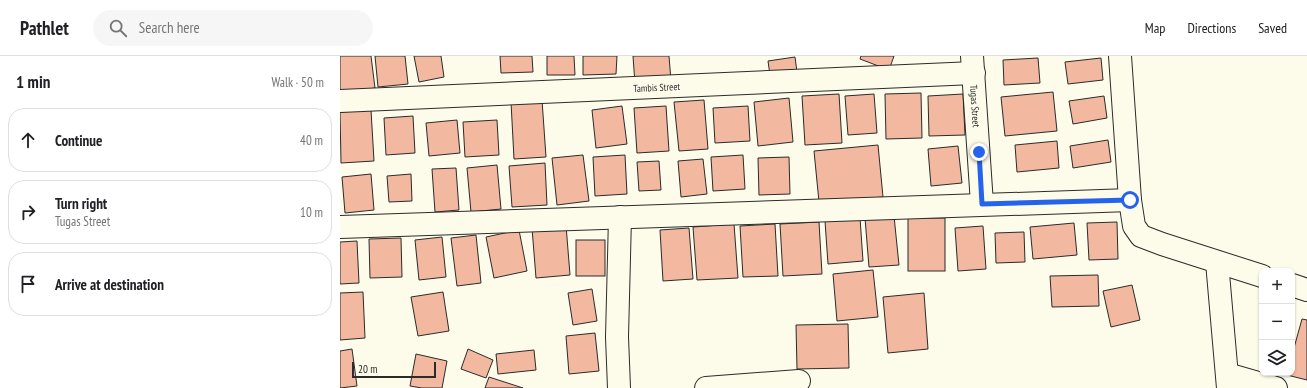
<!DOCTYPE html>
<html lang="en">
<head>
<meta charset="utf-8">
<style>
	:root { --surface:#fff; --page:#f6f6f6; --text:#202124; --muted:#757577; --line:#e0e0e0 }
	body { margin:0; font-family:"PT Sans Narrow",sans-serif; background:var(--page); color:var(--text) }
	.controls { position:absolute; right:12px; bottom:12px; display:grid; overflow:hidden; border-radius:8px; box-shadow:0 1px 3px #0004 }
	.controls button { width:36px; height:36px; display:grid; place-items:center; padding:0; border:0; border-bottom:1px solid var(--line); background:var(--surface); color:var(--text); font:20px sans-serif }
	.scale { position:absolute; left:12px; bottom:10px; width:84px; box-sizing:border-box; padding-left:4px; border:2px solid #2b2b2b; border-top:0; font-size:11px; line-height:14px; white-space:nowrap; color:#2b2b2b; -webkit-text-stroke:3px #fdfbea; paint-order:stroke }
	.stop { position:absolute; width:12px; height:12px; margin:-9px; border:3px solid #2563eb; border-radius:50%; background:#fff }
	.stop.end { background:#2563eb; border-color:#fff; box-shadow:0 1px 4px #0008 }
	.list { margin:0; padding:0; list-style:none }
	h2 { display:flex; justify-content:space-between; align-items:center; height:52px; margin:0; padding:0 16px; font-size:17px }
	h2 small { font-size:13px; font-weight:400; color:var(--muted) }
	.list li { display:grid; grid-template-columns:26px 1fr auto; gap:12px; align-items:center; box-sizing:border-box; height:64px; margin:0 8px 8px; padding:0 8px; border:1px solid var(--line); border-radius:16px }
	.list b { display:block; font-size:15px; white-space:nowrap }
	.list p { margin:0; font-size:13px; white-space:nowrap; color:var(--muted) }
	.list em { font-size:13px; font-style:normal; color:var(--muted) }
	.icon { flex:none; width:22px; height:22px; fill:none; stroke:currentColor; stroke-width:2; stroke-linecap:round; stroke-linejoin:round }
	.map { position:relative; flex:none; width:967px; height:332px; overflow:hidden }
	header { display:flex; align-items:center; gap:24px; box-sizing:border-box; height:56px; padding:0 20px; background:var(--surface); border-bottom:1px solid var(--line) }
	header strong { font-size:19px }
	nav { display:flex; gap:22px; margin-inline-start:auto; font-size:14px }
	.search { width:280px; height:36px; background:var(--page); display:flex; align-items:center; gap:10px; box-sizing:border-box; padding:0 14px; border-radius:22px; color:var(--muted); font-size:15px }
	main { display:flex }
	aside { flex:1; background:var(--surface) }
	.map>svg:first-child { display:block }
	.building { fill:#f2b8a0; stroke:#2b2b2b }
	.lines { fill:none; stroke-linecap:round; stroke-linejoin:round }
	.minor-casing { stroke:#2b2b2b; stroke-width:24 }
	.minor { stroke:#fdfbea; stroke-width:22 }
	.route { stroke:#2563eb; stroke-width:5 }
	.labels { text-anchor:middle; dominant-baseline:central; stroke-width:3; stroke-linejoin:round; paint-order:stroke }
	.street-label { font-size:10px; fill:#2b2b2b; stroke:#fdfbea }
</style>
</head>
<body>
<header>
<strong>Pathlet</strong>
<div class="search"><svg class="icon" aria-label="search" viewBox="0 0 24 24"><circle cx="10" cy="10" r="6"/><path d="M15 15l6 6"/></svg>Search here</div>
<nav><a>Map</a><a>Directions</a><a>Saved</a></nav>
</header>
<main>
<aside>
<h2>1 min<small>Walk · 50 m</small></h2>
<ul class="list">
<li><svg class="icon" aria-label="ahead" viewBox="0 0 24 24"><path d="M12 20V5M6 11l6-6 6 6"/></svg><div><b>Continue</b></div><em>40 m</em></li>
<li><svg class="icon" aria-label="right" viewBox="0 0 24 24"><path d="M7 20v-9h11M14 6l5 5-5 5"/></svg><div><b>Turn right</b><p>Tugas Street</p></div><em>10 m</em></li>
<li><svg class="icon" aria-label="arrive" viewBox="0 0 24 24"><path d="M6 21V4h12l-3 4 3 4H6"/></svg><div><b>Arrive at destination</b></div></li>
</ul>
</aside>
<div class="map">
<svg width="967" height="332" viewBox="0 0 967 332">
	<rect width="100%" height="100%" fill="#fdfbea"/>
	<g class="building">
		<polygon points="0,0 31,0 35,32 0,37"/>
		<polygon points="35,0 65,0 68,28 38,31"/>
		<polygon points="74,0 101,0 104,21 79,26"/>
		<polygon points="160,0 192,0 193,16 161,17"/>
		<polygon points="207,0 234,0 235,19 207,19"/>
		<polygon points="243,0 277,0 276,18 243,19"/>
		<polygon points="293,0 329,0 331,25 295,28"/>
		<polygon points="521,0 554,0 549,14 520,3"/>
		<polygon points="455,1 457,16 430,19 428,5"/>
		<polygon points="698,2 700,27 664,29 663,4"/>
		<polygon points="761,2 763,24 728,28 725,6"/>
		<polygon points="713,36 717,75 665,80 661,41"/>
		<polygon points="581,37 582,82 546,83 545,38"/>
		<polygon points="499,38 502,87 465,89 462,40"/>
		<polygon points="534,38 537,77 508,79 505,40"/>
		<polygon points="623,38 625,79 589,80 588,40"/>
		<polygon points="764,40 767,62 733,68 729,45"/>
		<polygon points="449,42 453,86 418,90 414,46"/>
		<polygon points="202,44 206,101 174,103 171,46"/>
		<polygon points="364,44 368,93 339,95 334,46"/>
		<polygon points="282,50 287,88 256,92 252,54"/>
		<polygon points="326,50 329,95 297,97 294,52"/>
		<polygon points="408,50 410,85 375,87 373,52"/>
		<polygon points="31,54 34,105 1,107 0,56"/>
		<polygon points="73,60 75,97 46,99 44,62"/>
		<polygon points="117,64 120,97 89,100 86,67"/>
		<polygon points="157,64 159,99 125,101 123,66"/>
		<polygon points="768,84 771,106 733,112 730,90"/>
		<polygon points="717,85 719,112 677,116 675,89"/>
		<polygon points="538,89 543,141 479,146 474,95"/>
		<polygon points="618,90 622,127 591,130 588,93"/>
		<polygon points="243,99 249,145 217,149 212,102"/>
		<polygon points="285,99 287,138 255,140 253,101"/>
		<polygon points="403,99 405,133 373,135 371,101"/>
		<polygon points="449,101 450,138 419,139 418,102"/>
		<polygon points="363,103 367,138 341,141 338,105"/>
		<polygon points="319,105 321,134 299,135 297,106"/>
		<polygon points="205,107 207,149 172,151 169,110"/>
		<polygon points="157,109 161,153 131,156 127,112"/>
		<polygon points="116,112 119,154 95,156 92,113"/>
		<polygon points="31,118 34,154 5,157 2,121"/>
		<polygon points="71,118 72,145 49,146 47,120"/>
		<polygon points="554,160 559,209 529,211 525,162"/>
		<polygon points="520,162 523,205 488,208 485,165"/>
		<rect x="568" y="162" width="37" height="53"/>
		<polygon points="479,166 482,218 443,220 440,168"/>
		<polygon points="777,166 778,203 749,204 747,167"/>
		<polygon points="734,167 737,199 693,203 690,171"/>
		<polygon points="394,168 398,222 357,224 353,171"/>
		<polygon points="435,168 438,220 403,221 400,170"/>
		<polygon points="226,169 230,219 196,222 192,172"/>
		<polygon points="643,170 646,213 618,215 615,172"/>
		<polygon points="349,172 353,223 323,225 320,174"/>
		<polygon points="179,174 187,215 154,222 146,181"/>
		<polygon points="684,176 685,206 656,207 655,177"/>
		<polygon points="136,179 141,227 117,230 111,182"/>
		<polygon points="102,181 106,221 79,224 75,184"/>
		<polygon points="61,182 62,221 30,222 29,183"/>
		<rect x="236" y="184" width="29" height="36"/>
		<polygon points="17,185 19,227 0,228 0,186"/>
		<polygon points="533,214 538,261 497,265 493,218"/>
		<polygon points="758,219 759,250 712,251 710,220"/>
		<polygon points="792,229 800,264 771,271 763,235"/>
		<polygon points="252,233 257,265 233,269 228,237"/>
		<polygon points="23,236 25,282 0,284 0,237"/>
		<polygon points="103,236 109,275 78,280 71,241"/>
		<polygon points="584,237 588,293 548,297 543,241"/>
		<polygon points="962,263 967,264 967,324 947,319 947,317 952,317 952,299"/>
		<polygon points="508,268 509,312 457,313 456,269"/>
		<polygon points="255,277 259,315 229,318 226,280"/>
		<polygon points="12,293 17,330 0,332 0,295"/>
		<polygon points="128,293 153,304 146,322 121,313"/>
		<polygon points="194,294 196,314 158,318 156,298"/>
		<polygon points="76,298 107,305 102,332 82,332 70,330"/>
		<polygon points="149,321 183,332 145,332"/>
	</g>
	<g class="lines">
		<g class="minor-casing">
			<g id="minor">
				<path id="s1" d="M632,0l10,148"/>
				<polyline points="780,0 790,144 794,170 801,180 822,188 922,220"/>
				<path id="s2" d="M0,45l634,-28"/>
				<polyline points="0,171 790,144"/>
				<polyline points="877,206 888,332"/>
				<polyline points="952,229 967,234"/>
				<polyline points="887,318 936,332"/>
				<polyline points="279,332 277,281 280,161"/>
				<polyline points="366,332 459,325"/>
			</g>
		</g>
		<use href="#minor" class="minor"/>
	</g>
	<g class="lines">
		<polyline class="route" points="639,96 642,148 790,144"/>
	</g>
	<g class="labels">
		<g class="street-label">
			<text stroke="none"><textPath href="#s2" startOffset="317">Tambis Street</textPath></text>
			<text stroke="none"><textPath href="#s1" startOffset="50">Tugas Street</textPath></text>
		</g>
	</g>
</svg>
<div class="controls">
<button>+</button>
<button>−</button>
<button><svg class="icon" aria-label="layers" viewBox="0 0 24 24"><path d="M12 4l9 5-9 5-9-5zM3 14l9 5 9-5"/></svg></button>
</div>
<div class="scale">20 m</div>
<div class="stop" style="left:790px;top:144px"></div>
<div class="stop end" style="left:639px;top:96px"></div>
</div>
</main>
</body>
</html>
